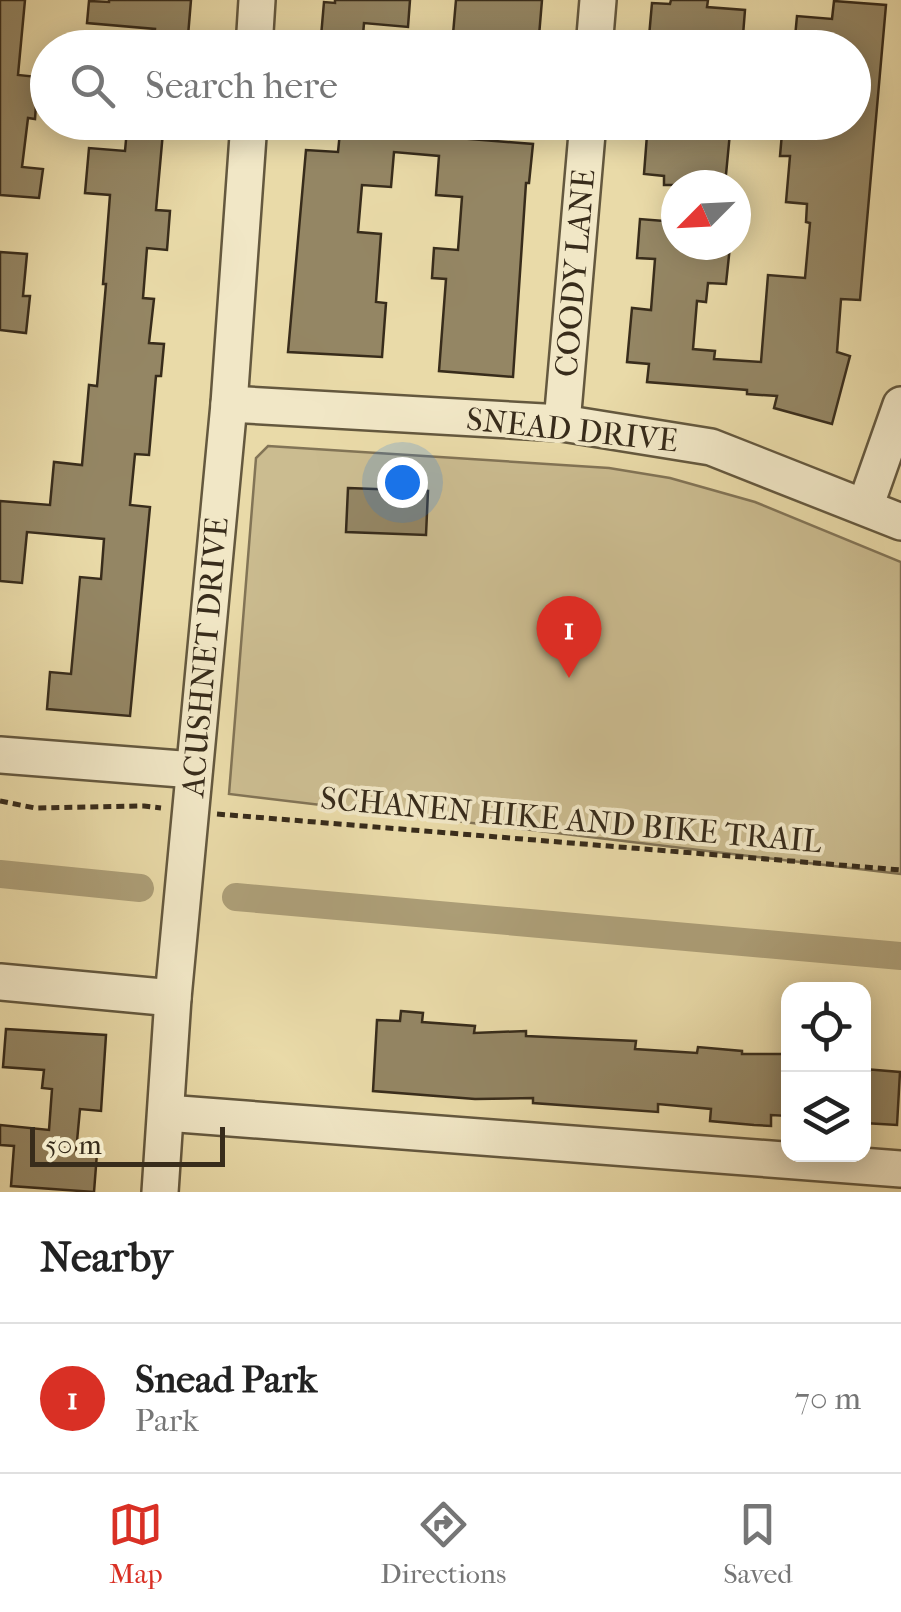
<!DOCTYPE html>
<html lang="en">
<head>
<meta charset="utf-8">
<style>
	:root { --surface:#fff; --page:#f6f6f6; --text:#222; --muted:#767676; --line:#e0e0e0; --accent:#d93025 }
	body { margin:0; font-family:"IM FELL French Canon",serif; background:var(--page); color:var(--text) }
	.controls { position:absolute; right:30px; bottom:30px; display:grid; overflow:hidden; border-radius:20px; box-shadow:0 5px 25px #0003 }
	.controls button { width:90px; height:90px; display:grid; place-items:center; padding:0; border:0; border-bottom:2px solid var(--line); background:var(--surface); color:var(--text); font:50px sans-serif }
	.compass { position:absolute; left:661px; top:170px; width:90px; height:90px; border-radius:50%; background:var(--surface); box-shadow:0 5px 25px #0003; rotate:246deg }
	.scale { position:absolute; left:30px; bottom:25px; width:195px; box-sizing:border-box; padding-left:10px; border:5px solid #382c1b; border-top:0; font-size:28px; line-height:35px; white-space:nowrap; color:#382c1b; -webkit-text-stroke:8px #f1e7c6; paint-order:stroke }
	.you { position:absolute; left:402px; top:482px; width:35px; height:35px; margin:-25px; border:8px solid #fff; border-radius:50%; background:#1a73e8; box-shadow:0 0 0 15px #1a73e833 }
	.badge { display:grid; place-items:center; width:65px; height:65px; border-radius:50%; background:var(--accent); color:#fff; font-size:32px; font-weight:700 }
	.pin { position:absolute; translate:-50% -82px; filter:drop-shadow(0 2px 5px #0008) }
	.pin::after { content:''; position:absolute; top:52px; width:35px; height:30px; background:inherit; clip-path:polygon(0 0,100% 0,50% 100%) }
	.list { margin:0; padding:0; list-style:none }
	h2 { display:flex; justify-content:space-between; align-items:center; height:130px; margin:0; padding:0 40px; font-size:42px }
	h2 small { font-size:32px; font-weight:400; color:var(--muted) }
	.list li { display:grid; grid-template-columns:65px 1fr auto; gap:30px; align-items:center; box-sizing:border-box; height:150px; padding:0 40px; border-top:2px solid var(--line) }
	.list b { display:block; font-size:38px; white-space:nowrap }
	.list p { margin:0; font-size:32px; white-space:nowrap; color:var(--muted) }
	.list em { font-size:32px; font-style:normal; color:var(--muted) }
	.icon { flex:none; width:55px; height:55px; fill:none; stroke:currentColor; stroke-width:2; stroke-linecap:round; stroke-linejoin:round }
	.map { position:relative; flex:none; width:901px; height:1192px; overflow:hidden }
	.search { position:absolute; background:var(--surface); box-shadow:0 5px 25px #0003; left:30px; right:30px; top:30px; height:110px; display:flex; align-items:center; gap:25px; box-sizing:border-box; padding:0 35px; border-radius:55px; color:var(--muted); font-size:38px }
	.sheet { height:280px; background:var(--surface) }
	nav { display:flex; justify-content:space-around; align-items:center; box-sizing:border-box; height:140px; border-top:2px solid var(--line); background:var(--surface); font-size:28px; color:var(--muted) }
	nav a { display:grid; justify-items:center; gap:5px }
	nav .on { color:var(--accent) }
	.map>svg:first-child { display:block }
	.green { fill:#cbbc90; stroke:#827456; stroke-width:2.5 }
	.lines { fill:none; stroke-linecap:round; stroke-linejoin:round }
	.canal { stroke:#ad9f78; stroke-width:28 }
	.building { fill:#948664; stroke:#382c1b; stroke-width:2.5 }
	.minor-casing { stroke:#64583e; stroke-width:40 }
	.path { stroke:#382c1b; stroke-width:5; stroke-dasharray:8 5; stroke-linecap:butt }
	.minor { stroke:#f1e7c6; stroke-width:35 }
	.labels { text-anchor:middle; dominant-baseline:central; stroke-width:8; stroke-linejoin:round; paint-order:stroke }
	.street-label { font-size:32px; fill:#382c1b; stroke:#f1e7c6 }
</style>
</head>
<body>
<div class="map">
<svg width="901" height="1192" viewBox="0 0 901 1192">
	<rect width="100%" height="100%" fill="#e9daa8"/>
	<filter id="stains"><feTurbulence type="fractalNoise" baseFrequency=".002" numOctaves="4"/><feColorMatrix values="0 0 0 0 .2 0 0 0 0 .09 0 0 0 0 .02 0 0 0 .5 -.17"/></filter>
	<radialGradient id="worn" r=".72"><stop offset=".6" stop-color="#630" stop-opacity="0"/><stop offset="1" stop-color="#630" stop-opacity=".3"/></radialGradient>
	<polygon class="green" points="268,446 609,468 670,478 755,502 901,562 901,874 229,794 256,458"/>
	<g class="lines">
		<g class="canal">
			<polyline points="0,874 140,888"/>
			<polyline points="236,897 901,956"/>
		</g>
	</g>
	<g class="building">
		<polygon points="0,0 25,0 18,75 38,77 35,119 28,118 22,167 43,169 39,198 0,195"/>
		<polygon points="109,0 191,0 187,48 153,48 155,29 87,23 89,1 109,2"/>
		<polygon points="335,0 410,0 408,27 364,23 362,48 320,48 324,2 335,3"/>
		<polygon points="456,0 542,0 538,48 485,48 486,37 453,34"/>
		<polygon points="671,0 708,0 707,7 745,10 742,48 648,48 652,3 670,4"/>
		<polygon points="834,1 886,5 860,300 841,299 837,352 850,356 832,424 774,408 777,396 747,394 747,390 647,382 649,364 627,362 632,308 651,310 655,259 637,258 640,219 676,222 676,245 730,246 726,284 708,283 706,302 697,301 693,349 715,351 714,359 761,362 768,275 805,278 810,223 806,222 807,204 786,202 790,156 780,156 783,122 854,122 854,48 794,48 797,16 832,19"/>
		<polygon points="341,122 460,122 459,138 533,144 529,183 526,183 513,377 439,371 446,279 432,278 434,248 458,250 462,197 436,195 439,156 394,152 391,187 362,185 358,232 381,234 376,302 386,303 382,357 288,352 306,150 338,152"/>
		<polygon points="648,122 731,122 725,185 664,185 664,176 644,174"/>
		<polygon points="127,129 163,132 156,210 170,211 167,250 147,248 143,298 154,299 149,343 164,344 161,376 156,376 149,455 135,454 130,505 150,507 130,716 47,709 50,672 71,674 80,577 101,579 104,539 27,532 22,583 0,581 0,501 50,505 54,462 82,465 89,385 97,386 106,284 103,284 110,195 85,193 89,148 125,151"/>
		<polygon points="0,252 27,254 23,296 30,296 26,333 0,330"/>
		<polygon points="348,488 428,491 426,535 346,532"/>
		<polygon points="401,1011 423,1013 422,1022 475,1026 474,1033 526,1031 526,1036 636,1041 635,1049 697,1053 698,1047 742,1051 742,1054 788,1054 788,1116 771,1115 771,1126 754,1125 710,1121 711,1109 658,1104 658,1112 533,1103 533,1098 475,1099 373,1091 377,1020 400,1021"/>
		<polygon points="6,1029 106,1035 101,1111 80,1109 76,1152 97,1153 94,1192 11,1186 14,1146 0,1145 0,1125 49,1130 52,1089 42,1088 44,1070 3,1067"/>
		<polygon points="864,1069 900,1072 897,1125 864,1123"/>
	</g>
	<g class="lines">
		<g class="minor-casing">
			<g id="minor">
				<polyline points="254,48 257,0"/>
				<polyline points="594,48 598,0"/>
				<polyline points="229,404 562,423 711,447 901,522"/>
				<polyline points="562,423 588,122"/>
				<polyline points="865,507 901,405"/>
				<polyline points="0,755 194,770"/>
				<polyline points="0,982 173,998"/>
				<polyline points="166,1113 901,1169"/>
				<polyline points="160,1192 173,998 229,404 249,122"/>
			</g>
		</g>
		<g class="path">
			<polyline points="0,801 35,808 144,806 161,808"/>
			<polyline points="217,814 901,870"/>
		</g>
		<use href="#minor" class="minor"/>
	</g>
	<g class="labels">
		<g class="street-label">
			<text transform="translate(575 273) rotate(-85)">COODY LANE</text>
			<text transform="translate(572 430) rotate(6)">SNEAD DRIVE</text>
			<text transform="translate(205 657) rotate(-85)">ACUSHNET DRIVE</text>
			<text transform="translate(571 820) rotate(5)">SCHANEN HIKE AND BIKE TRAIL</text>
		</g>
	</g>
	<rect width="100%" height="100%" filter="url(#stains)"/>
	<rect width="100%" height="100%" fill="url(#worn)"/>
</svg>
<div class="controls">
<button><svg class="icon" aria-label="locate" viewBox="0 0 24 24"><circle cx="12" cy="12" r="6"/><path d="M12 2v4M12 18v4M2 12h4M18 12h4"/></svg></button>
<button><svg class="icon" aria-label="layers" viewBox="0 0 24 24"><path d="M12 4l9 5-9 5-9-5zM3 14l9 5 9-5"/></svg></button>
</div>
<svg class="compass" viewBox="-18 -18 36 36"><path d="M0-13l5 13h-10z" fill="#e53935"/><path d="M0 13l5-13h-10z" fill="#767676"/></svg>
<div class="scale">50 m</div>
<div class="you"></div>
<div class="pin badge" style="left:569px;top:678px">1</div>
<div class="search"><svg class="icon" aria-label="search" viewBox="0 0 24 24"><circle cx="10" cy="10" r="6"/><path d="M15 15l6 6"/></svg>Search here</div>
</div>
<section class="sheet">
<h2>Nearby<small></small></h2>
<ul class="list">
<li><span class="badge">1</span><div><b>Snead Park</b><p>Park</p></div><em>70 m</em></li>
</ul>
</section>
<nav>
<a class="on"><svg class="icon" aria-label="map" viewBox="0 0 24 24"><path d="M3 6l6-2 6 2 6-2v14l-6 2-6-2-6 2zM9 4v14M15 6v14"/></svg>Map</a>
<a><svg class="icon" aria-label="directions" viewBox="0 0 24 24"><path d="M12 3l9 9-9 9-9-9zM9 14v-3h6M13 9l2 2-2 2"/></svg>Directions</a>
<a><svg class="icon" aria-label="saved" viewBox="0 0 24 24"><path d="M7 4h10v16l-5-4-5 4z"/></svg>Saved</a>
</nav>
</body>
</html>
